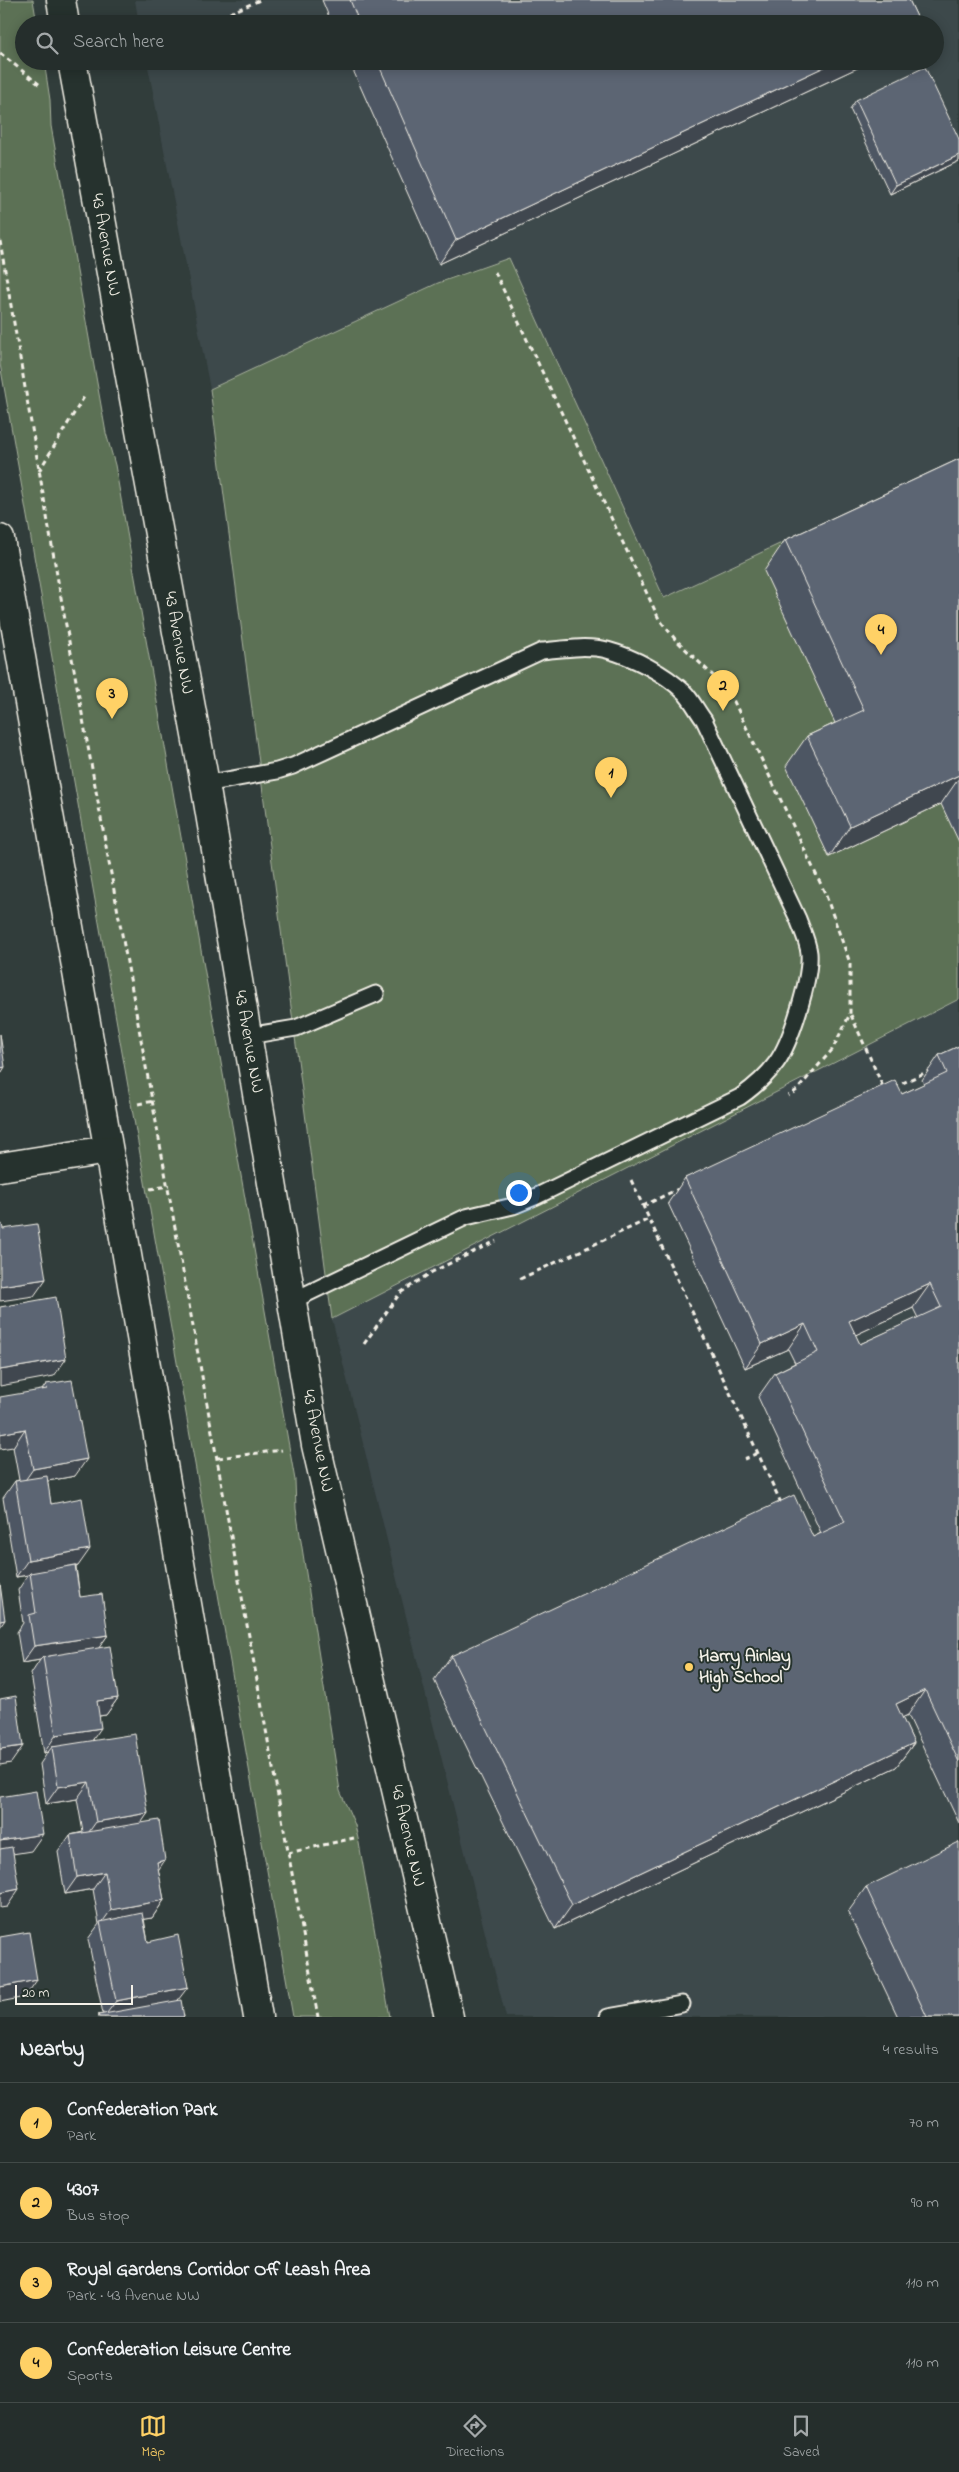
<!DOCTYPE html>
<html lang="en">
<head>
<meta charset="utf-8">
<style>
	:root { --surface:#252e2c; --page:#2d3634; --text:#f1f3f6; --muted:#a3a8a9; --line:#424a48; --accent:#ffd166 }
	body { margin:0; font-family:"Indie Flower",sans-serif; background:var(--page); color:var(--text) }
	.scale { position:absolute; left:15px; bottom:12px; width:118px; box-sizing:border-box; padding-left:5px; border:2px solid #f4f1e8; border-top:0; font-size:14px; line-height:18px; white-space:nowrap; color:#f4f1e8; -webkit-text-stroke:4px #26332d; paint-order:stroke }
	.you { position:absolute; left:518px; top:1192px; width:18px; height:18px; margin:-12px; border:4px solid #fff; border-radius:50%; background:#1a73e8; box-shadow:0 0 0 8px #1a73e833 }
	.badge { display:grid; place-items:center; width:32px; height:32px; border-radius:50%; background:var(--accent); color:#111; font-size:16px; font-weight:700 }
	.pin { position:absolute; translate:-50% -41px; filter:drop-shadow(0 1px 2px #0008) }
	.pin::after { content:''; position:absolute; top:26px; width:18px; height:15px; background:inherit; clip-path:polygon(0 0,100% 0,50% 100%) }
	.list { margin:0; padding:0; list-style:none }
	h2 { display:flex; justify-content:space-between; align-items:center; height:65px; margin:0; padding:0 20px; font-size:21px }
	h2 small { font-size:16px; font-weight:400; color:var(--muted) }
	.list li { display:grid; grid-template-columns:32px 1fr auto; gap:15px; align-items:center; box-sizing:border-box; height:80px; padding:0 20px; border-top:1px solid var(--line) }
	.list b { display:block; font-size:19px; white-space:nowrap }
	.list p { margin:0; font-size:16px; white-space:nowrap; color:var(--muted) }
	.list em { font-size:16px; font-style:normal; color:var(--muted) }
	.icon { flex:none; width:28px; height:28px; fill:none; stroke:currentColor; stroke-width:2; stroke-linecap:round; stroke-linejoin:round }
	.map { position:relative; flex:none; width:959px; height:2017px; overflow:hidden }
	.search { position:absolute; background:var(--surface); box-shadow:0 2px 12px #0003; left:15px; right:15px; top:15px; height:55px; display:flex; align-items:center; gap:12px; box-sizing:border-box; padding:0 18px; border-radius:28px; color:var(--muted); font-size:19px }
	.sheet { height:385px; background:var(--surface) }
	nav { display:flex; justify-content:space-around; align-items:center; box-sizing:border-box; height:70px; border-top:1px solid var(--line); background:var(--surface); font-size:14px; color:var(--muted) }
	nav a { display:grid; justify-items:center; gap:2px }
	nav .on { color:var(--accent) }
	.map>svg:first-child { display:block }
	.built { fill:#3e494c }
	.green { fill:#5b7155; stroke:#a8b19e }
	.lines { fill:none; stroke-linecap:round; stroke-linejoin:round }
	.service-casing { stroke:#f4f1e8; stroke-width:19 }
	.minor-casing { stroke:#f4f1e8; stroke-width:31 }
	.tertiary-casing { stroke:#f4f1e8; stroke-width:31 }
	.path { stroke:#f4f1e8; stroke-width:3; stroke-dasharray:5 4; stroke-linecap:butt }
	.service { stroke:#26332d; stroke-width:15 }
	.minor { stroke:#26332d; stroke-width:28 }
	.tertiary { stroke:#26332d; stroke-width:28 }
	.wall { fill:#4e5763; stroke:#f4f1e8; fill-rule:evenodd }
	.shaded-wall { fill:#404750; stroke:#f4f1e8 }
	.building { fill:#5b6573; stroke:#f4f1e8; fill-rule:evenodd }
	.poi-dot { fill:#ffd166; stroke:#26332d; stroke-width:2 }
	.labels { text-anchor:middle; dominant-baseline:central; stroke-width:4; stroke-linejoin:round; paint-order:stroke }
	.street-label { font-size:18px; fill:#f4f1e8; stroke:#26332d }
	.poi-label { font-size:18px; font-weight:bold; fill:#f4f1e8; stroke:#26332d; text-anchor:start }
</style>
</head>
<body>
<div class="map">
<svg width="959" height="2017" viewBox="0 0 959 2017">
	<rect width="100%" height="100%" fill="#313d3b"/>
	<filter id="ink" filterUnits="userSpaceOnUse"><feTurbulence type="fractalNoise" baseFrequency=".02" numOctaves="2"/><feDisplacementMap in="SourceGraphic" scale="10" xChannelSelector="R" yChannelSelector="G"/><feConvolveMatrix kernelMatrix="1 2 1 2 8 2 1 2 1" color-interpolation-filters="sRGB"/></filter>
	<g filter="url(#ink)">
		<g class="built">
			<polygon points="135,0 959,0 959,460 664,598 509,258 448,278 210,389 147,61 935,61 935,24 139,24"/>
			<polygon points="959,999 959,2017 506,2017 332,1319"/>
		</g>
		<g class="green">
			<polygon points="0,0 33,0 37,24 24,24 24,61 44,61 50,100 51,126 106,433 115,465 295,1480 296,1509 340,1791 355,1825 359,1843 390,2017 293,2017 0,364"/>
			<polygon points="509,258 664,598 959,460 959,999 332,1319 210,389 438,283"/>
		</g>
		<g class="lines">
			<g class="service-casing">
				<g id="service">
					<path d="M205,784l72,-13 16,-5 249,-115c21,-2 44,-6 65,-1 26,7 57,23 77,42 8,8 13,19 20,28l94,199c4,11 10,23 11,34 2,25 -18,90 -33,110 -10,14 -22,24 -36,34l-203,99 -24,10 -47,11 -174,84"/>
					<polyline points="248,1036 296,1028 376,994"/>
					<polyline points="608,2017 682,2004"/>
				</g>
			</g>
			<g class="minor-casing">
				<g id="minor">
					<polyline points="0,539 117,1197 258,2017"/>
					<polyline points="0,1167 108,1150"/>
				</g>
			</g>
			<g class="tertiary-casing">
				<g id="tertiary">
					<polyline points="61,0 65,24"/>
					<polyline points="72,61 205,784 316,1445 449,2017"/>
				</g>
			</g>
			<g class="path">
				<polyline points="205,24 260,0"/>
				<polyline points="0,53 40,85"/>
				<polyline points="118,62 119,61"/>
				<polyline points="0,241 58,581 318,2017"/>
				<polyline points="495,272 659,619 675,639 729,691 825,893 850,963 850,1014 832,1050 797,1090 788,1096"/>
				<polyline points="39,471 84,397"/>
				<polyline points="851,1015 884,1089"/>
				<polyline points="894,1087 931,1070"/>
				<polyline points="138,1104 154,1101"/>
				<polyline points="631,1180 782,1505"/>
				<polyline points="150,1189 169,1186"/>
				<polyline points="643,1206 678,1189"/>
				<polyline points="520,1279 649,1219"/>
				<polyline points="364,1344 400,1293 432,1272 496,1241"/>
				<polyline points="218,1458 282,1450"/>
				<polyline points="744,1459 758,1453"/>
				<polyline points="288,1853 354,1838"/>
			</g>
			<use href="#service" class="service"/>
			<use href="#minor" class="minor"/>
			<use href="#tertiary" class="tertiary"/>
		</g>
		<g class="wall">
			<polygon points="322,0 909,0 920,23 919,24 332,24"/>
			<polygon points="349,61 872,61 439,264"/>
			<polygon points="856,100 959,139 959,161 890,194 850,109"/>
			<polygon points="959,459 959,842 941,804 829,857 786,766 807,736 835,723 764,571 785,540"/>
			<path d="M959,1046v777l-51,-108 -6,3 12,25 -18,24 -341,162 -121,-249 17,-24 362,-119 8,-4 -63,-136 17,-24 20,-10 -7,-14 -43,19 -77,-165 17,-25 217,-84 22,-10 -2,-4 17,-25zM913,1308l5,10 -58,26 -5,-9z"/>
			<polygon points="46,1384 75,1476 47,1481 51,1504 78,1566 76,1567 80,1597 108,1635 99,1647 118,1698 106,1715 99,1716 93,1740 148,1813 141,1822 158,1870 164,1900 152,1918 144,1919 148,1942 178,2001 184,2017 97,2017 98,2015 103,2014 88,1939 99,1924 93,1889 65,1894 58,1852 70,1835 83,1832 77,1799 46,1804 40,1764 48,1752 44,1753 31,1674 40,1660 22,1663 17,1632 23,1623 18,1590 28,1575 16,1577 3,1498 15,1481 19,1480 13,1447 42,1390"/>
			<polygon points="866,1887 959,2017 898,2017 848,1912"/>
		</g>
		<g class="shaded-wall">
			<polygon points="837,61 872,61 439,264 456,240"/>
			<polygon points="959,155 959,161 890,194 896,185"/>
			<polygon points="959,775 959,778 941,804 829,857 850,826"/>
			<polygon points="5,1067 0,1075 0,1068"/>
			<polygon points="46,1279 34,1296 0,1301 0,1286"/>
			<polygon points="930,1284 913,1308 832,1346 849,1321"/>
			<polygon points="805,1324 788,1349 745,1368 762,1344"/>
			<polygon points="66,1359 54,1376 0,1386 0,1370"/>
			<polygon points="25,1429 13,1447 0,1449 0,1434"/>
			<polygon points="87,1459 75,1476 21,1486 33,1469"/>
			<polygon points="90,1549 78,1566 30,1574 30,1573 28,1575 16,1577 28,1560"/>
			<polygon points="5,1620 0,1627 0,1621"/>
			<polygon points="108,1635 96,1652 43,1657 40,1660 22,1663 34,1646"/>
			<polygon points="925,1690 908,1715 878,1729 896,1704"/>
			<polygon points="118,1698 106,1715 85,1718 97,1701"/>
			<polygon points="101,1728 89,1745 52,1747 48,1752 44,1753 56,1735"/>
			<polygon points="914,1743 896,1767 555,1929 572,1905"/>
			<polygon points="23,1746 11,1763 0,1765 0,1749"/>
			<polygon points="89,1782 77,1799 46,1804 58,1787"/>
			<polygon points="148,1813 136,1831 84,1839 96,1822"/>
			<polygon points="43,1834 31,1851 0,1856 0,1841"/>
			<polygon points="165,1860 153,1878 157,1862"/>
			<polygon points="105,1872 93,1889 65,1894 77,1877"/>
			<polygon points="19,1889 7,1907 0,1908 0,1893"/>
			<polygon points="164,1900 152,1918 101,1926 101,1924 111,1910"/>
			<polygon points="37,1980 25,1997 0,2002 0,1987"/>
			<polygon points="188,1987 175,2004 104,2017 116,2001"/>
		</g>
		<g class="building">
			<polygon points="350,0 909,0 920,23 917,24 360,24"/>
			<polygon points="377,61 837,61 456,240"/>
			<polygon points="925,67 959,139 959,155 896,185 856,100"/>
			<polygon points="959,459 959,775 850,826 807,736 864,710 785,540"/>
			<polygon points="0,1034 5,1067 0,1068"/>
			<path d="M959,1046v716l-34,-72 -29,14 18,39 -342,162 -121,-249 343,-161 19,42 32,-15 -70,-149 43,-21 -13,-28 -43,20 -77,-166 210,-98 7,14 45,-21 -8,-18zM930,1284l11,23 -81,37 -11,-23z"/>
			<polygon points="0,1224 2,1224 3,1229 37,1224 46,1279 0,1286"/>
			<polygon points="56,1297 66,1359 0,1370 0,1307"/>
			<polygon points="72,1380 87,1459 33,1469 25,1429 0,1434 0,1397 47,1389 46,1384"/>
			<polygon points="47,1476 51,1504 82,1498 90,1549 28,1560 15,1481"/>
			<polygon points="75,1565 80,1597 102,1594 108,1635 34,1646 29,1615 36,1613 30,1573"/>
			<polygon points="0,1584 5,1620 0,1621"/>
			<polygon points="110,1646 118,1698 97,1701 101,1728 56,1735 43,1657"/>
			<polygon points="16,1696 23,1746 0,1749 0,1699"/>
			<polygon points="135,1734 148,1813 96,1822 89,1782 58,1787 52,1747"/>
			<polygon points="36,1791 43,1834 0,1841 0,1797"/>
			<polygon points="159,1820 165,1860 157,1862 164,1900 111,1910 105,1872 77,1877 70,1835"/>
			<polygon points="959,1842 959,2017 927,2017 866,1887"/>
			<polygon points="12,1847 19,1889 0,1893 0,1849"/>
			<polygon points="142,1913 148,1942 178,1935 188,1987 116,2001 100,1922"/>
			<polygon points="29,1932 37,1980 0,1987 0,1937"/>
			<polygon points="181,2000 184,2017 99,2017 98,2015"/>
		</g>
	</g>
	<circle class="poi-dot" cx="689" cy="1667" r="5"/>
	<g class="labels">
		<g class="street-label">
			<text transform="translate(105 245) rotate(80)">43 Avenue NW</text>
			<text transform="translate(178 643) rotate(80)">43 Avenue NW</text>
			<text transform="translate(248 1042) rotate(80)">43 Avenue NW</text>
			<text transform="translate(317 1441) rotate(79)">43 Avenue NW</text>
			<text transform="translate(407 1836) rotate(77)">43 Avenue NW</text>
		</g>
		<g class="poi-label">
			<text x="699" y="1657">Harry Ainlay<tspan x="699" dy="21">High School</tspan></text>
		</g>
	</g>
</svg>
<div class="scale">20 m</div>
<div class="you"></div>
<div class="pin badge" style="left:611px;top:798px">1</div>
<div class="pin badge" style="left:723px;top:711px">2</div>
<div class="pin badge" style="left:112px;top:719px">3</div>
<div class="pin badge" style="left:881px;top:655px">4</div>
<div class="search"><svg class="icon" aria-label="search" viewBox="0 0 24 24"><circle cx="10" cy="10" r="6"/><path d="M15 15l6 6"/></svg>Search here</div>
</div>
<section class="sheet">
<h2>Nearby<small>4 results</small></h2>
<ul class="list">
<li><span class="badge">1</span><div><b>Confederation Park</b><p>Park</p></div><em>70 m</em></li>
<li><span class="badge">2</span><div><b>4307</b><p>Bus stop</p></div><em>90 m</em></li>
<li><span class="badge">3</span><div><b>Royal Gardens Corridor Off Leash Area</b><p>Park · 43 Avenue NW</p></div><em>110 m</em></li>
<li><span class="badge">4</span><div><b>Confederation Leisure Centre</b><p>Sports</p></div><em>110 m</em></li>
</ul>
</section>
<nav>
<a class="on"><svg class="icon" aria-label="map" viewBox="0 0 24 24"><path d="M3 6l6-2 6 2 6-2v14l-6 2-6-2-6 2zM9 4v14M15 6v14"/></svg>Map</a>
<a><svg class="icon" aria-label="directions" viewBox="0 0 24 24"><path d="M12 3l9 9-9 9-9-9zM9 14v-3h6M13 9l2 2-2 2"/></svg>Directions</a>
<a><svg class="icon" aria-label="saved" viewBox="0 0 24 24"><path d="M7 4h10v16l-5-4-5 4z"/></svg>Saved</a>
</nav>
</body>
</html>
